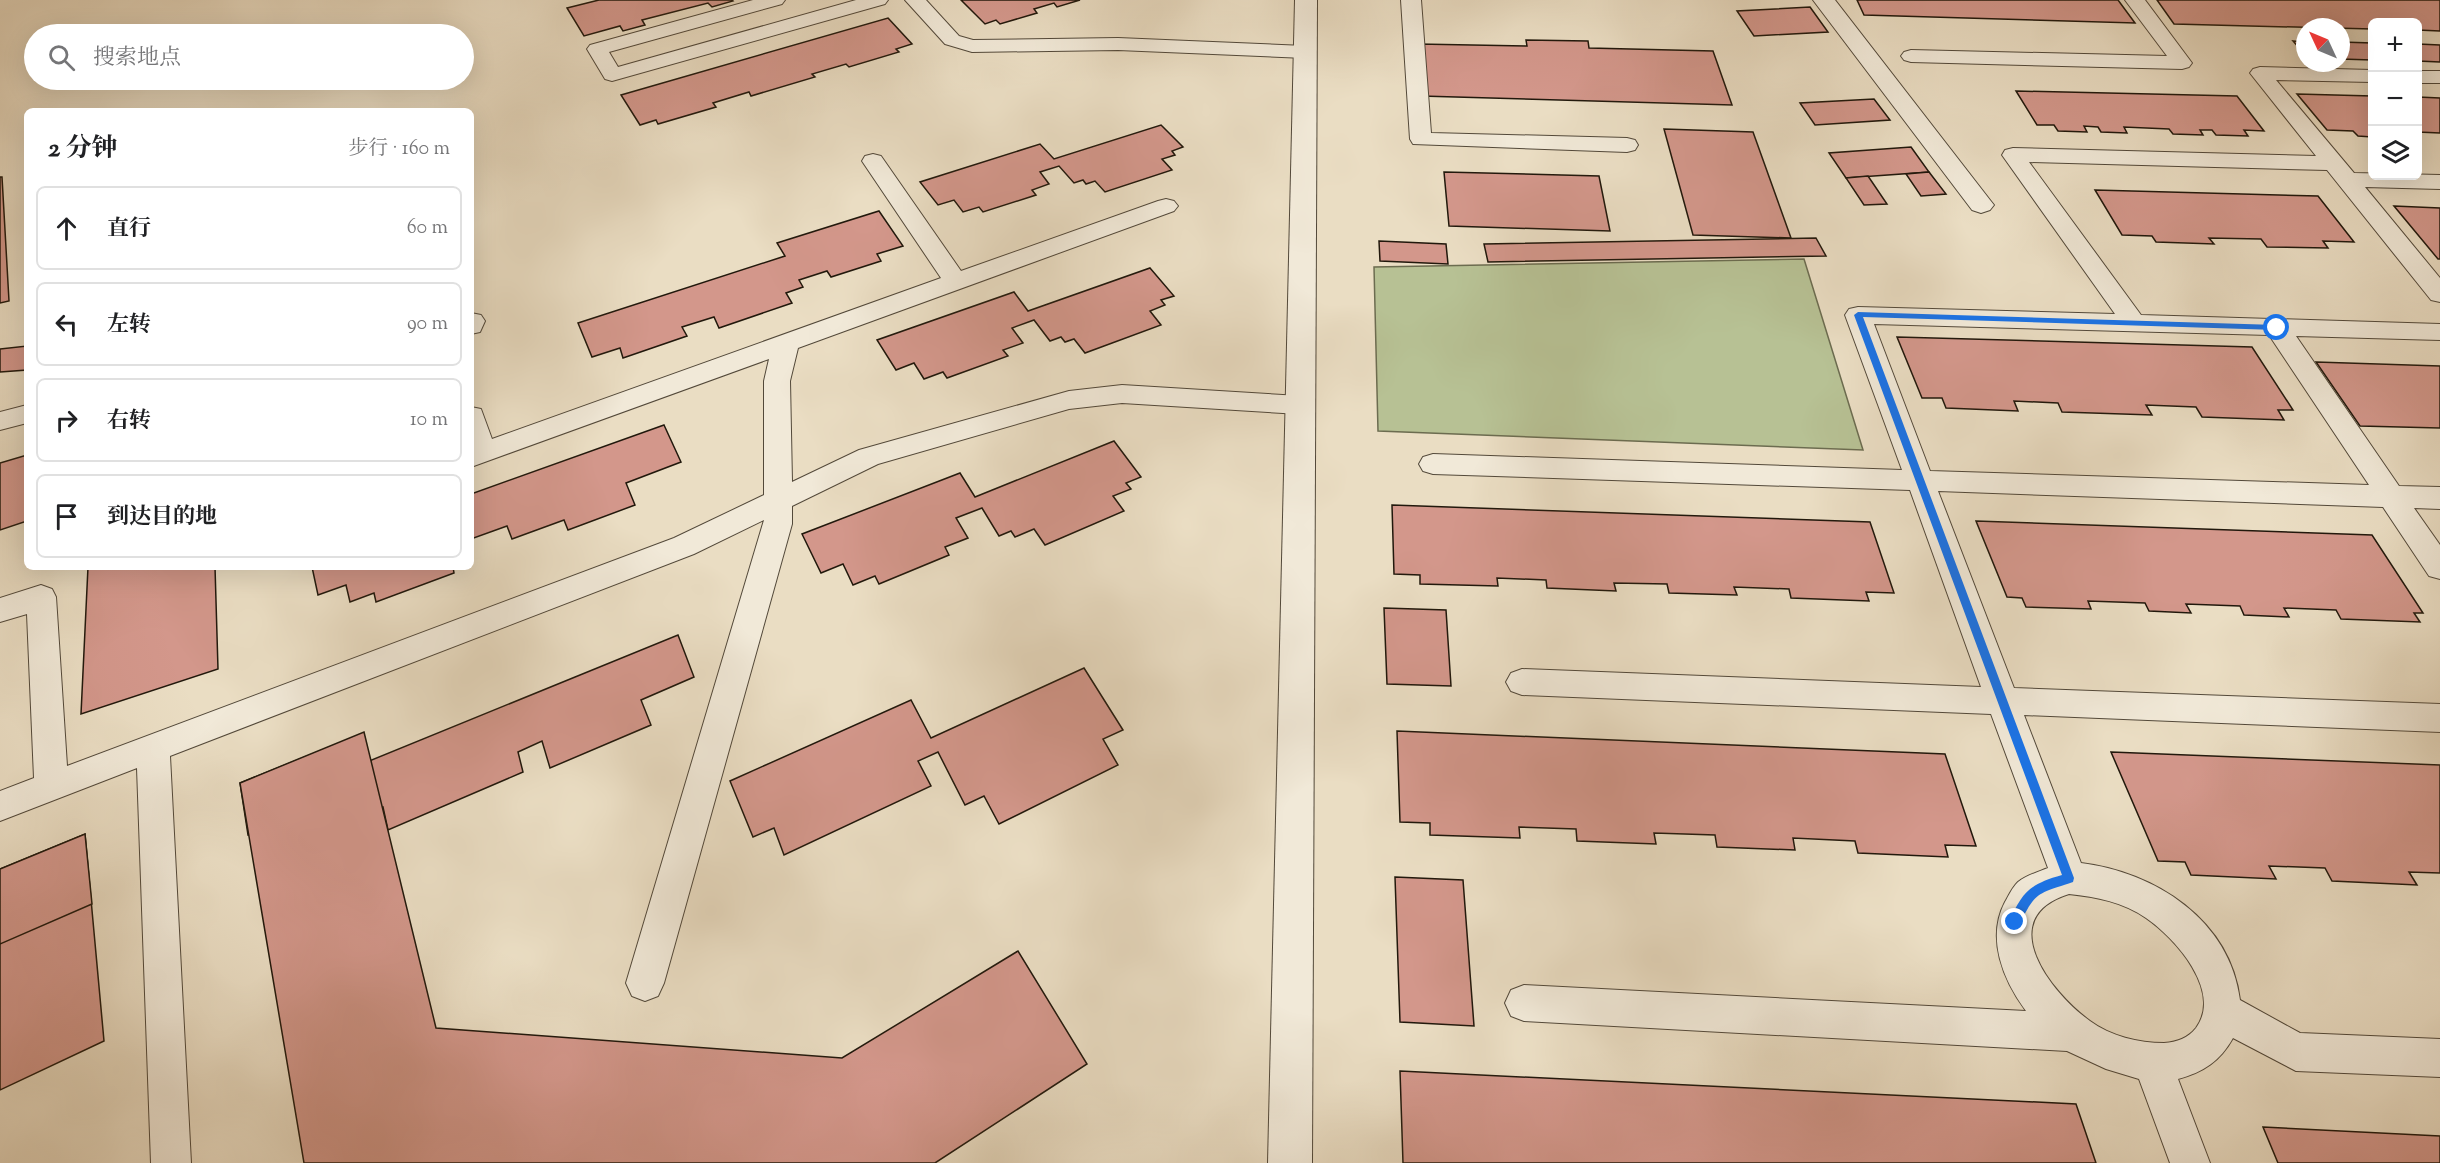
<!DOCTYPE html>
<html lang="zh">
<head>
<meta charset="utf-8">
<style>
	:root { --surface:#fff; --page:#f2f2f2; --text:#202124; --muted:#757577; --line:#e0e0e0 }
	body { margin:0; font-family:"Sorts Mill Goudy","Noto Serif SC",serif; background:var(--page); color:var(--text) }
	.controls { position:absolute; right:18px; top:18px; display:grid; overflow:hidden; border-radius:9px; box-shadow:0 6px 24px #0002 }
	.controls button { width:54px; height:54px; display:grid; place-items:center; padding:0; border:0; border-bottom:2px solid var(--line); background:var(--surface); color:var(--text); font:30px sans-serif }
	.compass { position:absolute; left:2296px; top:18px; width:54px; height:54px; border-radius:50%; background:var(--surface); box-shadow:0 6px 24px #0002; rotate:314deg }
	.stop { position:absolute; width:18px; height:18px; margin:-14px; border:4px solid #1a73e8; border-radius:50%; background:#fff }
	.stop.end { background:#1a73e8; border-color:#fff; box-shadow:0 2px 6px #0008 }
	.list { margin:0; padding:0; list-style:none }
	h2 { display:flex; justify-content:space-between; align-items:center; height:78px; margin:0; padding:0 24px; font-size:26px }
	h2 small { font-size:20px; font-weight:400; color:var(--muted) }
	.list li { display:grid; grid-template-columns:39px 1fr auto; gap:18px; align-items:center; box-sizing:border-box; height:84px; margin:0 12px 12px; padding:0 12px; border:2px solid var(--line); border-radius:9px }
	.list b { display:block; font-size:22px; white-space:nowrap }
	.list em { font-size:20px; font-style:normal; color:var(--muted) }
	.icon { flex:none; width:33px; height:33px; fill:none; stroke:currentColor; stroke-width:2; stroke-linecap:round; stroke-linejoin:round }
	.map { position:relative; flex:none; width:2440px; height:1163px; overflow:hidden }
	.search { position:absolute; background:var(--surface); box-shadow:0 6px 24px #0002; left:24px; top:24px; width:450px; height:66px; display:flex; align-items:center; gap:15px; box-sizing:border-box; padding:0 21px; border-radius:33px; color:var(--muted); font-size:22px }
	.panel { position:absolute; background:var(--surface); box-shadow:0 6px 24px #0002; left:24px; top:108px; width:450px; height:462px; border-radius:9px }
	.map>svg:first-child { display:block }
	.green { fill:#b7c194; stroke:#6c6c50; stroke-width:1.5 }
	.building { fill:#d3978b; stroke:#21180c; stroke-width:1.5 }
	.lines { fill:none; stroke-linecap:round; stroke-linejoin:round }
	.service-casing { stroke:#53493a; stroke-width:2 }
	.minor-casing { stroke:#53493a; stroke-width:2 }
	.service { fill:#f1e9d8; fill-rule:evenodd }
	.minor { fill:#f1e9d8; fill-rule:evenodd }
	.route { fill:#1a73e8 }
</style>
</head>
<body>
<div class="map">
<svg width="2440" height="1163" viewBox="0 0 2440 1163">
	<rect width="100%" height="100%" fill="#eaddc3"/>
	<filter id="stains"><feTurbulence type="fractalNoise" baseFrequency=".00333" numOctaves="4"/><feColorMatrix values="0 0 0 0 .2 0 0 0 0 .09 0 0 0 0 .02 0 0 0 .5 -.17"/></filter>
	<radialGradient id="worn" r=".72"><stop offset=".6" stop-color="#630" stop-opacity="0"/><stop offset="1" stop-color="#630" stop-opacity=".3"/></radialGradient>
	<polygon class="green" points="1804,259 1863,450 1378,431 1374,267"/>
	<g class="building">
		<polygon points="599,0 732,0 733,1 712,7 708,3 642,20 645,25 623,31 620,26 584,36 567,8"/>
		<polygon points="961,0 1080,0 1057,7 1054,3 1034,9 1037,13 1000,24 996,20 985,24"/>
		<polygon points="1857,0 2118,0 2135,23 1864,15"/>
		<polygon points="2157,0 2440,0 2440,31 2418,30 2418,22 2372,22 2372,29 2174,24"/>
		<polygon points="1810,7 1828,32 1754,36 1737,11"/>
		<polygon points="888,18 912,44 896,49 899,52 849,67 846,64 812,74 815,77 751,96 749,92 713,103 716,107 658,124 656,120 640,125 621,95"/>
		<polygon points="1526,40 1588,41 1589,48 1713,51 1732,105 1421,96 1418,44 1527,46"/>
		<polygon points="2293,41 2305,42 2305,55"/>
		<polygon points="2341,42 2372,43 2372,60 2341,59"/>
		<polygon points="2418,44 2440,45 2440,62 2418,61"/>
		<polygon points="2016,91 2237,96 2264,131 2244,130 2248,136 2216,135 2212,130 2200,130 2203,135 2173,134 2169,129 2124,127 2127,133 2101,132 2098,127 2084,126 2087,132 2058,131 2054,125 2037,125"/>
		<polygon points="2297,94 2372,96 2372,137 2358,136 2353,131 2327,130"/>
		<polygon points="2418,97 2440,98 2440,133 2418,132"/>
		<polygon points="1874,99 1890,120 1815,125 1800,103"/>
		<polygon points="1161,125 1183,147 1172,151 1175,155 1162,159 1172,170 1105,192 1095,181 1086,184 1083,180 1074,183 1059,166 1040,172 1049,184 1032,190 1036,195 983,212 979,207 963,212 954,200 938,205 920,182 1040,144 1054,159"/>
		<polygon points="1664,129 1753,132 1791,238 1693,235"/>
		<polygon points="1911,147 1929,172 1846,178 1829,153"/>
		<polygon points="1444,172 1599,176 1610,231 1449,226"/>
		<polygon points="1929,172 1946,194 1921,196 1906,174"/>
		<polygon points="1868,176 1887,204 1864,205 1846,178"/>
		<polygon points="0,177 2,177 9,301 0,303"/>
		<polygon points="2095,190 2318,196 2354,242 2323,241 2328,248 2267,247 2261,239 2209,238 2214,244 2156,242 2152,236 2122,235"/>
		<polygon points="2394,206 2440,208 2440,259 2438,259"/>
		<polygon points="879,211 903,246 877,254 881,261 831,277 827,271 799,280 803,287 786,293 792,303 719,328 714,317 682,327 687,336 623,358 620,348 592,357 578,323 785,256 777,243"/>
		<polygon points="1816,238 1826,256 1488,262 1484,244"/>
		<polygon points="1379,241 1446,244 1448,264 1380,261"/>
		<polygon points="1150,268 1174,296 1161,300 1165,305 1150,311 1161,325 1085,353 1074,339 1065,342 1061,337 1050,341 1034,320 1012,328 1023,343 1003,350 1008,356 947,378 943,372 924,379 914,363 896,370 877,340 1014,292 1028,311"/>
		<polygon points="1897,337 2252,347 2293,410 2278,410 2284,420 2202,417 2196,407 2146,405 2152,415 2062,412 2058,403 2014,401 2018,411 1946,408 1942,398 1922,398"/>
		<polygon points="27,346 27,370 0,372 0,349"/>
		<polygon points="2316,362 2440,366 2440,428 2360,426"/>
		<polygon points="664,425 681,462 626,483 635,505 568,530 564,520 512,539 507,526 471,539 471,494"/>
		<polygon points="1114,441 1141,477 1126,483 1131,489 1113,496 1124,511 1045,545 1034,529 1015,537 1011,531 999,536 982,508 956,518 968,538 945,547 949,555 879,584 875,576 853,585 843,564 821,573 802,534 960,473 975,497"/>
		<polygon points="27,455 27,521 0,530 0,463"/>
		<polygon points="1392,505 1870,522 1894,593 1866,592 1869,601 1791,598 1789,589 1734,587 1737,595 1669,593 1667,584 1614,583 1616,591 1547,588 1546,580 1497,578 1498,586 1420,584 1420,575 1394,574"/>
		<polygon points="1976,521 2372,535 2423,613 2414,613 2420,622 2341,619 2336,610 2284,608 2289,617 2244,615 2240,606 2186,604 2191,613 2149,611 2145,603 2088,601 2091,609 2026,607 2022,598 2007,597"/>
		<polygon points="88,567 215,567 218,669 81,714"/>
		<polygon points="312,567 453,567 454,573 376,602 374,593 350,602 346,585 318,595"/>
		<polygon points="1384,608 1446,610 1451,686 1387,684"/>
		<polygon points="678,635 694,677 641,700 651,725 550,768 542,741 518,752 523,772 388,830 383,807 348,823 343,796 248,835 240,783 352,738 357,766"/>
		<polygon points="1084,668 1123,730 1103,739 1118,765 999,824 984,796 965,805 938,752 918,761 931,786 784,855 774,828 753,837 730,781 911,700 931,738"/>
		<polygon points="1397,731 1945,754 1976,846 1945,845 1948,857 1858,853 1855,841 1793,838 1795,850 1717,847 1715,835 1654,833 1656,844 1577,841 1576,829 1519,827 1520,838 1430,835 1430,823 1400,822"/>
		<polygon points="364,732 436,1028 842,1058 1018,951 1087,1064 935,1163 304,1163 240,783"/>
		<polygon points="2111,752 2440,765 2440,873 2409,872 2417,885 2332,881 2325,868 2269,866 2276,879 2191,875 2185,862 2158,861"/>
		<polygon points="85,834 104,1041 0,1090 0,869"/>
		<polygon points="85,834 92,904 0,944 0,869"/>
		<polygon points="1395,877 1463,880 1474,1026 1400,1022"/>
		<polygon points="1400,1071 2076,1104 2096,1163 1403,1163"/>
		<polygon points="2263,1127 2440,1136 2440,1163 2278,1163"/>
	</g>
	<g class="lines">
		<g class="service-casing">
			<g id="service">
				<polygon points="753,0 785,0 782,4 609,52 618,67 856,0 888,0 885,4 612,81 605,79 587,49 590,45"/>
				<polygon points="905,0 926,0 959,36 973,40 1118,38 1305,46 1312,48 1315,52 1312,56 1305,58 1118,50 972,52 945,44"/>
				<polygon points="1401,0 1421,0 1431,133 1627,138 1635,140 1638,145 1635,150 1627,152 1413,144 1410,139"/>
				<polygon points="2125,0 2145,0 2192,63 2189,67 2182,69 1911,62 1904,60 1901,56 1904,52 1911,50 2167,56"/>
				<path d="M2260,67l112,3v12l-96,-2 78,93 86,2v14l-75,-2 75,91v24l-9,-2 -104,-130 -298,-8 112,153 299,9v16l-144,-4 103,150 41,1v22l-26,-1 26,37v34l-11,-3 -46,-69 -445,-16 76,197 426,16v28l-416,-17 57,148c74,9 149,57 159,137l60,33 140,6v38l-144,-6 -63,-33c-13,23 -29,34 -55,41l32,84h-40l-31,-84 -33,-10 -39,-18 -543,-30 -13,-5 -6,-13 6,-13 13,-5 502,26c-23,-31 -40,-73 -21,-109 4,-7 7,-14 13,-20 9,-7 20,-10 30,-14l-57,-154 -469,-19 -11,-4 -5,-9 5,-9 11,-4 459,18 -71,-197 -477,-16 -10,-3 -4,-7 4,-7 10,-3 469,16 -57,-155 4,-6 9,-2 257,7 -113,-159 3,-5 8,-2 303,8 -66,-83 3,-4zM1874,324l395,11 100,150 -439,-14zM2069,894c28,3 54,8 77,24 29,20 77,73 50,110 -8,10 -19,14 -32,15 -25,0 -54,-7 -74,-22 -39,-28 -98,-103 -21,-127z"/>
				<rect x="2418" y="71" width="22" height="12"/>
				<polygon points="873,154 881,156 961,271 1158,201 1166,199 1174,201 1178,206 1174,211 798,348 790,381 792,482 859,450 1069,391 1122,385 1300,396 1309,398 1313,405 1309,412 1300,414 1122,403 1069,409 878,464 792,506 792,524 664,983 658,996 645,1001 632,996 626,983 764,520 694,554 170,756 191,1163 151,1163 137,768 0,821 0,791 34,778 27,614 0,622 0,598 41,585 52,589 56,597 67,766 674,538 764,495 764,381 769,359 471,467 471,407 481,409 492,439 941,278 862,161 865,156"/>
				<polygon points="471,313 481,315 485,321 480,332 471,334"/>
				<polygon points="27,405 27,423 0,430 0,412"/>
			</g>
		</g>
		<g class="minor-casing">
			<g id="minor">
				<polygon points="1295,0 1317,0 1312,1163 1268,1163"/>
				<polygon points="1813,0 1835,0 1990,200 1994,205 1990,210 1981,213 1972,210"/>
			</g>
		</g>
		<use href="#service" class="service"/>
		<use href="#minor" class="minor"/>
	</g>
	<path class="route" d="M1858,312l419,13 4,3 -4,2 -414,-13 211,561 -1,4c-35,12 -38,9 -54,44l-4,2 -6,-6c13,-30 21,-38 53,-47l-208,-560z"/>
	<rect width="100%" height="100%" filter="url(#stains)"/>
	<rect width="100%" height="100%" fill="url(#worn)"/>
</svg>
<div class="controls">
<button>+</button>
<button>−</button>
<button><svg class="icon" aria-label="layers" viewBox="0 0 24 24"><path d="M12 4l9 5-9 5-9-5zM3 14l9 5 9-5"/></svg></button>
</div>
<svg class="compass" viewBox="-18 -18 36 36"><path d="M0-13l5 13h-10z" fill="#e53935"/><path d="M0 13l5-13h-10z" fill="#757577"/></svg>
<div class="stop" style="left:2277px;top:328px"></div>
<div class="stop end" style="left:2015px;top:922px"></div>
<div class="search"><svg class="icon" aria-label="search" viewBox="0 0 24 24"><circle cx="10" cy="10" r="6"/><path d="M15 15l6 6"/></svg>搜索地点</div>
<section class="panel">
<h2>2 分钟<small>步行 · 160 m</small></h2>
<ul class="list">
<li><svg class="icon" aria-label="ahead" viewBox="0 0 24 24"><path d="M12 20V5M6 11l6-6 6 6"/></svg><div><b>直行</b></div><em>60 m</em></li>
<li><svg class="icon" aria-label="left" viewBox="0 0 24 24"><path d="M17 20v-9H6M10 6l-5 5 5 5"/></svg><div><b>左转</b></div><em>90 m</em></li>
<li><svg class="icon" aria-label="right" viewBox="0 0 24 24"><path d="M7 20v-9h11M14 6l5 5-5 5"/></svg><div><b>右转</b></div><em>10 m</em></li>
<li><svg class="icon" aria-label="arrive" viewBox="0 0 24 24"><path d="M6 21V4h12l-3 4 3 4H6"/></svg><div><b>到达目的地</b></div></li>
</ul>
</section>
</div>
</body>
</html>
